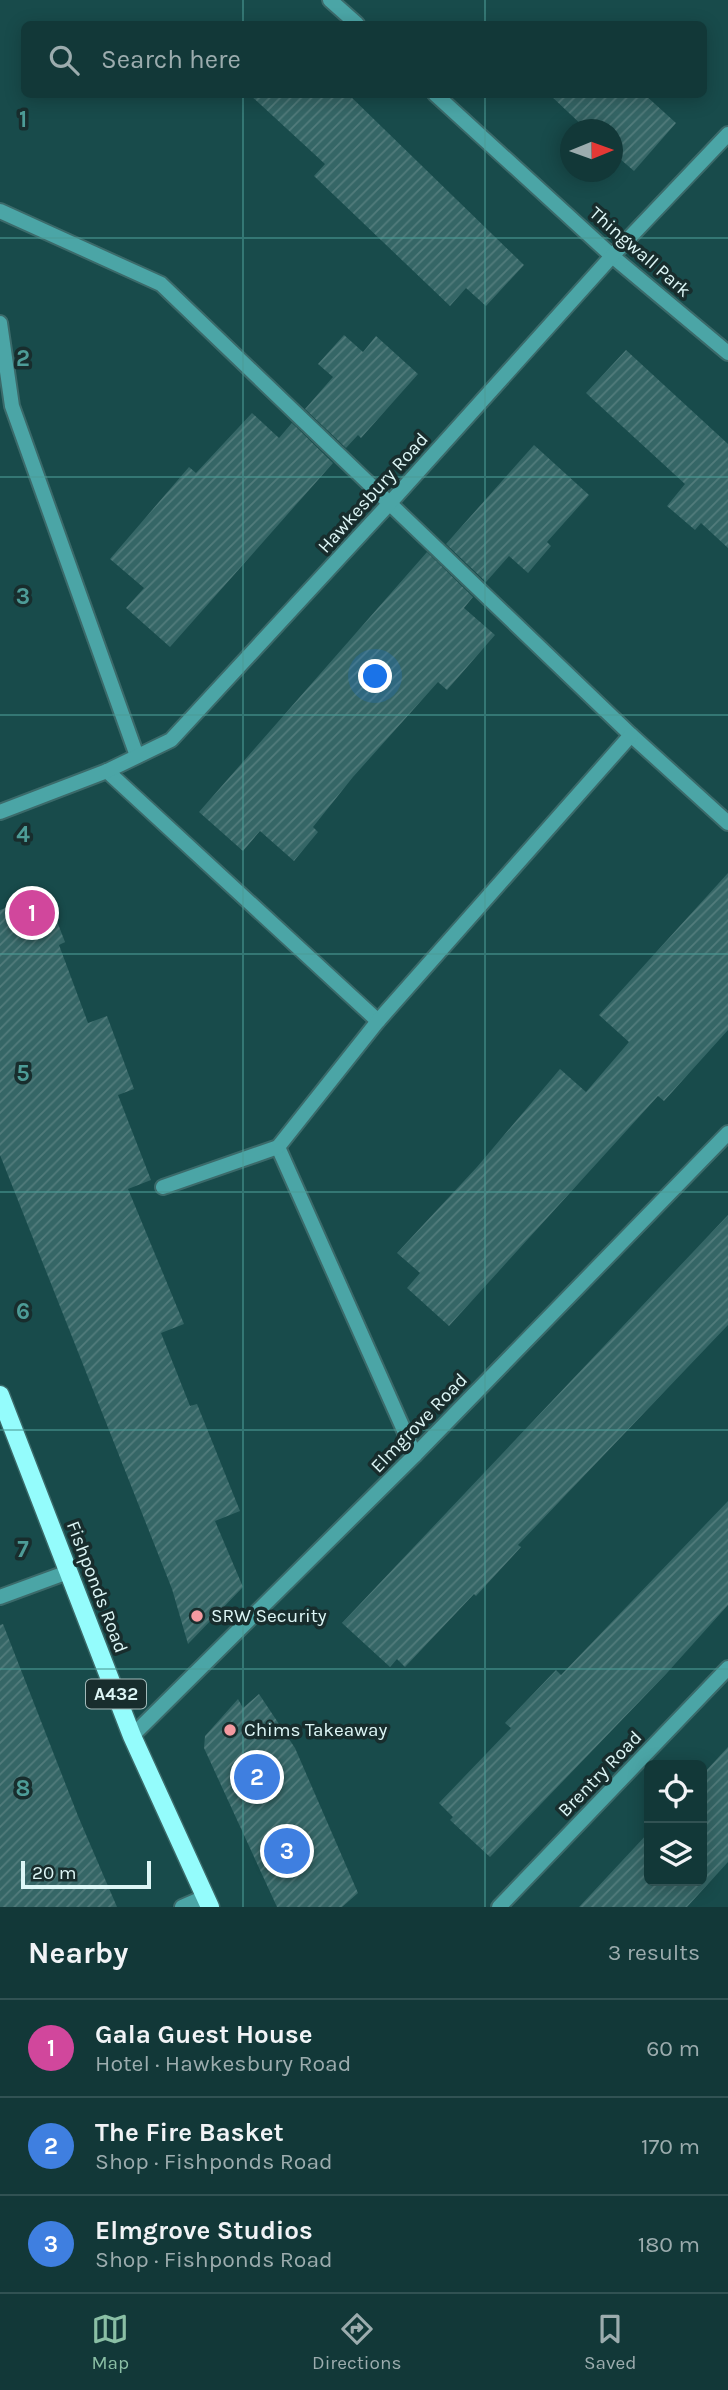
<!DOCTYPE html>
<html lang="en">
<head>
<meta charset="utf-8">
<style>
	:root { --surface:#123838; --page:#1f4343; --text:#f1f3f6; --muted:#9cacae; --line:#315253; --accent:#8abfa5 }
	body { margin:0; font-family:Karla,sans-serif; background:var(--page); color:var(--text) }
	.controls { position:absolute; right:21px; bottom:21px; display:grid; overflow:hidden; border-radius:10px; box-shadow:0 4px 18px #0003 }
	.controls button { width:63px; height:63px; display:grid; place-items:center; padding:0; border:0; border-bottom:2px solid var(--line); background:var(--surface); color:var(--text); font:35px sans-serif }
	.compass { position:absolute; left:560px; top:119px; width:63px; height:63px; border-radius:50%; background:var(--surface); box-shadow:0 4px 18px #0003; rotate:89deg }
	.scale { position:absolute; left:21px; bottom:18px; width:130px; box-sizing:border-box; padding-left:7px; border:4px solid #ddf6f6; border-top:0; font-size:19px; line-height:24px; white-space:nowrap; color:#ddf6f6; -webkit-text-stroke:5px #182d2d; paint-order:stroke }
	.you { position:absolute; left:376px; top:677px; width:24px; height:24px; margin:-18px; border:5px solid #fff; border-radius:50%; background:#1a73e8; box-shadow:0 0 0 10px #1a73e833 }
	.badge { display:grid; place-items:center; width:46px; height:46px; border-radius:50%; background:var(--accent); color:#fff; font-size:23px; font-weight:700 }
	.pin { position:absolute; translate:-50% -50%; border:4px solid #fff; box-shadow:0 2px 7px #0006 }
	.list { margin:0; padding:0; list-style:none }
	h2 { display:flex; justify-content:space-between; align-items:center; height:91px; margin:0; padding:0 28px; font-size:30px }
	h2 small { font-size:23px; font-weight:400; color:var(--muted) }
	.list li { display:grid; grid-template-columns:46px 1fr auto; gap:21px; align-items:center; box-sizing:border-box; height:98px; padding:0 28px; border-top:2px solid var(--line) }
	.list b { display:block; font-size:26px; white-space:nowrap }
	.list p { margin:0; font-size:23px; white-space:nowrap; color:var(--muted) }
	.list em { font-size:23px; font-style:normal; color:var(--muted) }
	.icon { flex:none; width:38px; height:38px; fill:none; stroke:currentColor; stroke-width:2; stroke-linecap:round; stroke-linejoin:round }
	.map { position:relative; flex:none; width:728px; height:1907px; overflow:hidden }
	.search { position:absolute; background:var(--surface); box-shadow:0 4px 18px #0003; left:21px; right:21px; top:21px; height:77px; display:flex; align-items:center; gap:18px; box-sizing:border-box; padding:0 24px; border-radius:10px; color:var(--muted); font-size:26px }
	.sheet { height:385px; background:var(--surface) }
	nav { display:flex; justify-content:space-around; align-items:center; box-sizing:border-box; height:98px; border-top:2px solid var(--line); background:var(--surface); font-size:19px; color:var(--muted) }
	nav a { display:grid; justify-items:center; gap:4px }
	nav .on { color:var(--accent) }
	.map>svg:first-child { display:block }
	.building { fill:url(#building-hatch) }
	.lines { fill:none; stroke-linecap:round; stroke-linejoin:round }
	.lane-casing { stroke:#3b6a6a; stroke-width:18 }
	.street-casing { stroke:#3b6a6a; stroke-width:18 }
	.primary-casing { stroke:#3b6a6a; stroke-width:21 }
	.lane { stroke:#4ba5a6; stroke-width:14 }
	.street { stroke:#4ba5a6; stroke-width:14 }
	.primary { stroke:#94fcfc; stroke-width:18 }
	.grid { fill:none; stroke:#4d9c97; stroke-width:2; stroke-opacity:0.55 }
	.poi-dot { fill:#f49aa0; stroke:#182d2d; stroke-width:2.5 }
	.labels { text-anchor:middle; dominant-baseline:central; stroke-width:7; stroke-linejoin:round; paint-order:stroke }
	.shield { fill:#182d2d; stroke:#a2baba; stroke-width:2 }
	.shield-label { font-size:18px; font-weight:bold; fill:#ddf6f6 }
	.street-label { font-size:19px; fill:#ddf6f6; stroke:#182d2d }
	.poi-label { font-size:19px; fill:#ddf6f6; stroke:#182d2d; text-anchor:start }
	.grid-label { font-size:23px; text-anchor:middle; font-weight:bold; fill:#4d9c97; stroke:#182d2d; stroke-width:7; stroke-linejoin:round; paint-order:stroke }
</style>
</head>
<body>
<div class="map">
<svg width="728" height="1907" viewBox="0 0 728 1907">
	<defs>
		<pattern id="building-hatch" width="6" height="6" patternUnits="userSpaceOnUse" patternTransform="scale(1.75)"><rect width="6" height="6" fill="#356666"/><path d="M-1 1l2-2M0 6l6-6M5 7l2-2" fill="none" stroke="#527c7c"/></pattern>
	</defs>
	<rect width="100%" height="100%" fill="#184b4b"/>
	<g class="building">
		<polygon points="249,94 348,94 524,265 486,306 466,288 450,306 314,176 325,164"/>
		<polygon points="549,94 644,94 676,123 634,171 612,152 612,130 587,130"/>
		<polygon points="344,335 363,352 376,336 418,374 361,438 358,435 346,448 305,409 333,377 318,364"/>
		<polygon points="626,350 728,444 728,548 701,523 695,530 667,506 685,484 586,393"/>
		<polygon points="252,413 279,438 292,423 333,463 170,647 126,608 144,588 110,559 189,467 196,473"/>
		<polygon points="534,445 589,495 547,542 551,546 528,573 509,556 486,582 446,544"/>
		<polygon points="427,552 473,597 464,608 495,635 447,690 438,682 353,777 313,827 318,832 294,861 260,831 243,851 199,812"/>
		<polygon points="728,873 728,1030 664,1101 658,1096 449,1326 407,1288 420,1273 397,1253 477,1167 560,1069 586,1092 629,1042 599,1015"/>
		<polygon points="46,893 65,942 59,945 88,1023 107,1016 134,1089 118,1095 151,1180 128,1189 184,1324 161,1333 190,1406 197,1404 240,1511 215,1521 243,1587 188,1644 172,1589 0,1155 0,910"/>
		<polygon points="728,1215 728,1325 518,1545 521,1547 476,1596 474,1594 405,1667 397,1659 390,1667 342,1623"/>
		<polygon points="728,1501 728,1605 666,1674 490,1857 450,1820 453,1817 439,1803 511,1728 505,1723 531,1696 556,1670 561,1675"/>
		<polygon points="3,1624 78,1816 117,1907 0,1907 0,1625"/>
		<polygon points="259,1694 295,1748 358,1893 342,1907 277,1907 204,1748 205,1736 238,1699 243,1708"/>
		<polygon points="728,1747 728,1862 687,1907 579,1907 649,1832 649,1881 702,1881 702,1775"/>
	</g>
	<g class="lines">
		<g class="lane-casing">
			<g id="lane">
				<polyline points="0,211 161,284 631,735 728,823"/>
				<polyline points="0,323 12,406 137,756"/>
				<polyline points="107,771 378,1021"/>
				<polyline points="278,1147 415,1455"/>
				<polyline points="163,1187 278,1147 378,1021 631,735"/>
				<polyline points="182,1907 205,1897"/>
			</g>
		</g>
		<g class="street-casing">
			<g id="street">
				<polyline points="330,0 357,24"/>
				<polyline points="435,94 612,256 728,353"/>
				<polyline points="0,812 107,771 171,740 389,504 612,256 728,134"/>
				<polyline points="0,1597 68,1572"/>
				<polyline points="132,1736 415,1455 728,1133"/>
				<polyline points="499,1907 728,1668"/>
			</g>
		</g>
		<g class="primary-casing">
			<polyline id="primary" points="0,1395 132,1736 210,1907"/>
		</g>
		<use href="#lane" class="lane"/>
		<use href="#street" class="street"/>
		<use href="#primary" class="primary"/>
	</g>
	<path class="grid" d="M243,0v24M485,0v24M243,94v1813M485,94v1813M0,238h728M0,477h728M0,715h728M0,954h728M0,1192h728M0,1430h728M0,1669h728"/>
	<g class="poi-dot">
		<circle cx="197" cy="1616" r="7"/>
		<circle cx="230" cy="1730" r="7"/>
	</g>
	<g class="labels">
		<rect class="shield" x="86" y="1679.5" width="60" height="29" rx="5"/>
		<g class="shield-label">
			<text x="116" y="1694">A432</text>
		</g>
		<g class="street-label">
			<text transform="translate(640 252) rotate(41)">Thingwall Park</text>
			<text transform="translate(373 493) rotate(-48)">Hawkesbury Road</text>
			<text transform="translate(419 1423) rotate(-46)">Elmgrove Road</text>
			<text transform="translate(97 1587) rotate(69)">Fishponds Road</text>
			<text transform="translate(600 1774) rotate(-46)">Brentry Road</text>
		</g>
		<g class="poi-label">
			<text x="211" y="1616">SRW Security</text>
			<text x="244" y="1730">Chims Takeaway</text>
		</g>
	</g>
	<g class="grid-label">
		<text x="23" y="127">1</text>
		<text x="23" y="366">2</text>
		<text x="23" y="604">3</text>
		<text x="23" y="842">4</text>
		<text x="23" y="1081">5</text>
		<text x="23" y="1319">6</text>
		<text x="23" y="1557">7</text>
		<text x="23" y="1796">8</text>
	</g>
</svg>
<div class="controls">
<button><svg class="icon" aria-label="locate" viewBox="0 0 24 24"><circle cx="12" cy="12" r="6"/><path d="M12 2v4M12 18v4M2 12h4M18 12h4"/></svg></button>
<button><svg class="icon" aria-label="layers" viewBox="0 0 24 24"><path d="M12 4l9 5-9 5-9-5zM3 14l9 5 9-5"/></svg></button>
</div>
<svg class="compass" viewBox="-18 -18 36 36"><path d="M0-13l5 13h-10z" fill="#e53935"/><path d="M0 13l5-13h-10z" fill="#9cacae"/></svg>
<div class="scale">20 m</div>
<div class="you"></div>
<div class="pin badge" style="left:32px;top:913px;background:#d1479c">1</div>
<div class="pin badge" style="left:257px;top:1777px;background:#3f7fe0">2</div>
<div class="pin badge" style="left:287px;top:1851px;background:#3f7fe0">3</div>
<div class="search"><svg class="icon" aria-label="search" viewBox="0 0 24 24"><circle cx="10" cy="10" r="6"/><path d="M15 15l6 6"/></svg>Search here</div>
</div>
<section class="sheet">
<h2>Nearby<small>3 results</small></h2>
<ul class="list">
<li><span class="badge" style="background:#d1479c">1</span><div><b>Gala Guest House</b><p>Hotel · Hawkesbury Road</p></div><em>60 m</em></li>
<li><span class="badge" style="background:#3f7fe0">2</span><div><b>The Fire Basket</b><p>Shop · Fishponds Road</p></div><em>170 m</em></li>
<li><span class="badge" style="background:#3f7fe0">3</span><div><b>Elmgrove Studios</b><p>Shop · Fishponds Road</p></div><em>180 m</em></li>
</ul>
</section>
<nav>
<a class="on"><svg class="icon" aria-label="map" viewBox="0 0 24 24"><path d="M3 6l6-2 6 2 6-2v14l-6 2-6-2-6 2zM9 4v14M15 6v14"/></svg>Map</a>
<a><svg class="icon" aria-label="directions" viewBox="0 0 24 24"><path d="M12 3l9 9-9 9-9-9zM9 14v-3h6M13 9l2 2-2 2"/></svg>Directions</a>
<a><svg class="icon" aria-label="saved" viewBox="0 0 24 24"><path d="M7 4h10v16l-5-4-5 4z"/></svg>Saved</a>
</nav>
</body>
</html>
